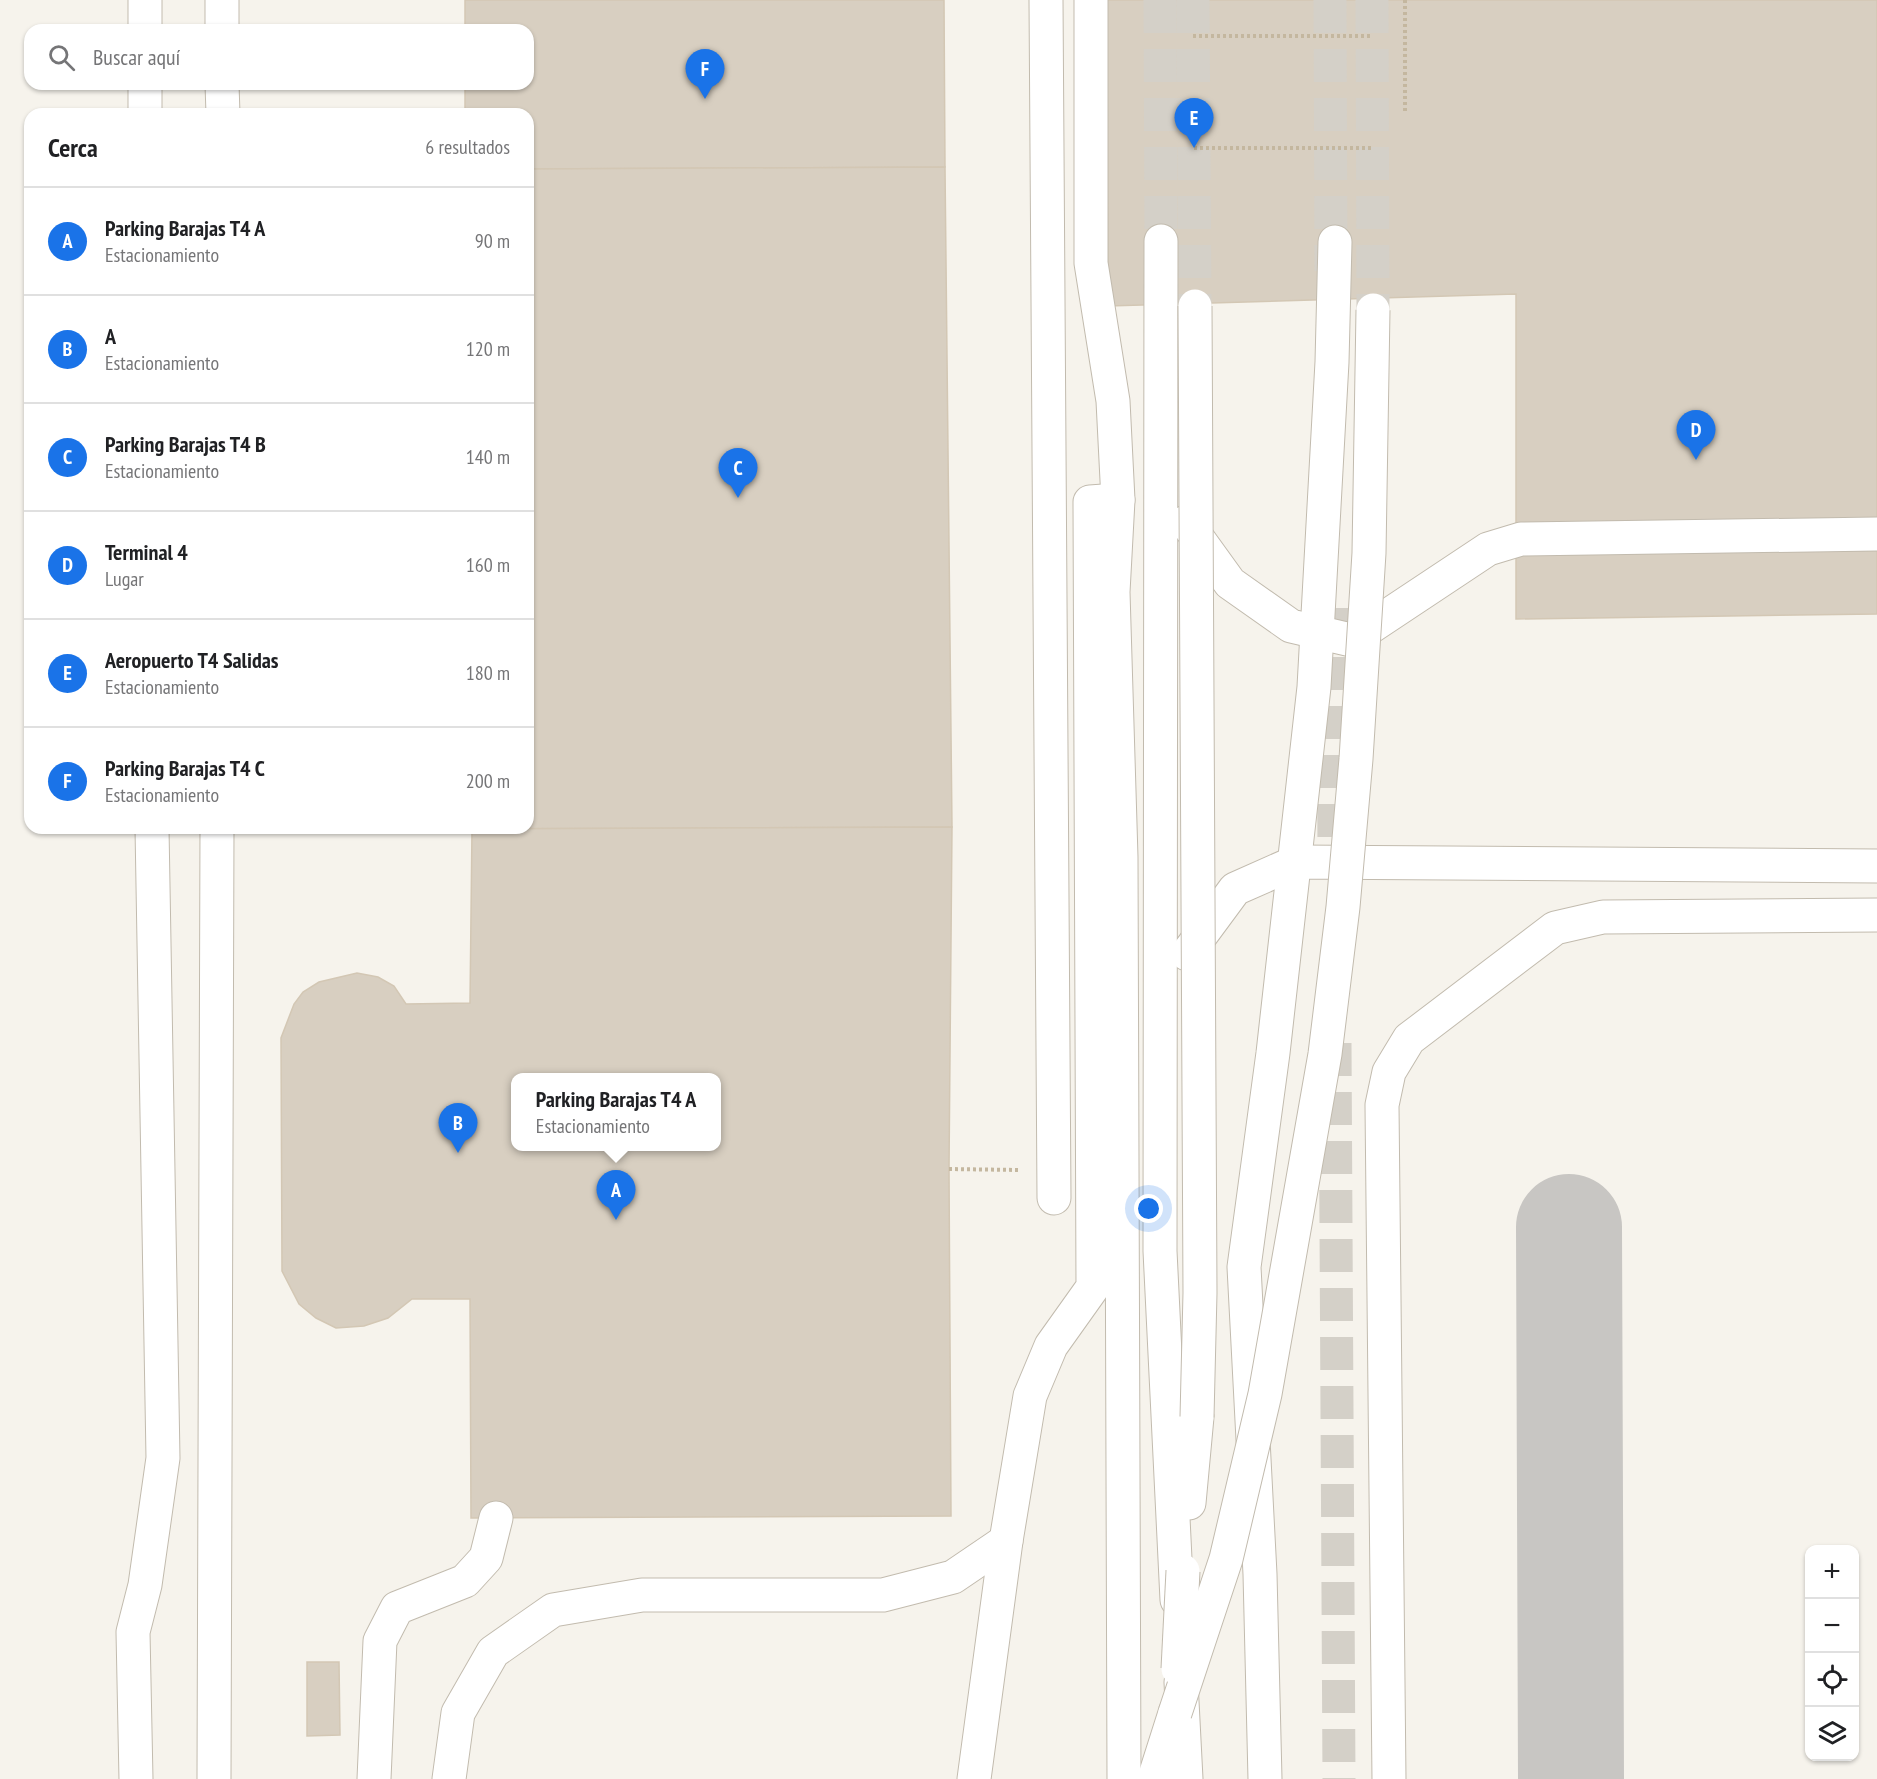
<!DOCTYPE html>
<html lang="es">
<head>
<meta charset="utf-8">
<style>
	:root { --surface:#fff; --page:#f6f6f6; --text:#202124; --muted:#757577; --line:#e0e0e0; --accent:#1a73e8 }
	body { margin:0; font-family:"PT Sans Narrow",sans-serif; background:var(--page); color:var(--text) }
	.controls { position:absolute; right:18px; bottom:18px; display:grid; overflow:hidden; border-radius:12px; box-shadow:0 2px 4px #0004 }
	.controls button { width:54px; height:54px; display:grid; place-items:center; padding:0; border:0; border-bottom:2px solid var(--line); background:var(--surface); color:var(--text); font:30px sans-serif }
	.you { position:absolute; left:1149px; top:1209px; width:21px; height:21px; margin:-15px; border:4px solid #fff; border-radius:50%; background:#1a73e8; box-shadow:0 0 0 9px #1a73e833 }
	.badge { display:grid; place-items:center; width:39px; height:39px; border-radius:50%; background:var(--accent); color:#fff; font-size:20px; font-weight:700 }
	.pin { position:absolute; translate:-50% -50px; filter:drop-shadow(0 2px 3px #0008) }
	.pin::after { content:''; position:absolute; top:32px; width:21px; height:18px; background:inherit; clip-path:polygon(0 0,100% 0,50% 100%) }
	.popup { position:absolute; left:511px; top:1073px; width:210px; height:78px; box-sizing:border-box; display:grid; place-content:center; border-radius:12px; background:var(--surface); filter:drop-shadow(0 2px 4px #0005); font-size:20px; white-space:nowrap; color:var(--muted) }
	.popup b { font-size:22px; color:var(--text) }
	.popup::after { content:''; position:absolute; left:50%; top:100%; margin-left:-12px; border:12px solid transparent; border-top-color:var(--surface) }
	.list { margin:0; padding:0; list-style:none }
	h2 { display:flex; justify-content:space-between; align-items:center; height:78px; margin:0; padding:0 24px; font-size:26px }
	h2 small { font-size:20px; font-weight:400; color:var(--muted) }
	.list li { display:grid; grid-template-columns:39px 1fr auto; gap:18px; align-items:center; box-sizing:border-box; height:108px; padding:0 24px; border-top:2px solid var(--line) }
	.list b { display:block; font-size:22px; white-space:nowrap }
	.list p { margin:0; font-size:20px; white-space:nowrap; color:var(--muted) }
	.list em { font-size:20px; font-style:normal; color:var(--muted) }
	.icon { flex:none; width:33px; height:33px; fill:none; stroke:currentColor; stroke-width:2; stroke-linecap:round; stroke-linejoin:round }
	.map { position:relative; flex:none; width:1877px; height:1779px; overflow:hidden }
	.search { position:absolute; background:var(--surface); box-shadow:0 2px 4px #0004; left:24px; top:24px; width:510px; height:66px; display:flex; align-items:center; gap:15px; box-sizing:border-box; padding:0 21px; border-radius:18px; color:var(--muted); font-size:22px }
	.panel { position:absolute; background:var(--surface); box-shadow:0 2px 4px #0004; left:24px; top:108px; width:510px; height:726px; border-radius:18px }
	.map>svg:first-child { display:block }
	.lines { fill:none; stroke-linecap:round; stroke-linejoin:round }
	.taxiway { stroke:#c8c6c3; stroke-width:106 }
	.building { fill:#d8cfc1; stroke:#d3c7b4; stroke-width:1.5; fill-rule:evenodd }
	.minor-tunnel { stroke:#d4d0c8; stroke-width:33; stroke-dasharray:33 16; stroke-linecap:butt }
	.minor-casing { stroke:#c2bbae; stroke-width:35 }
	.path { stroke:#c4b79f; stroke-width:4; stroke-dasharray:3 3; stroke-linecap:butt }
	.minor { stroke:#fff; stroke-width:33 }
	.minor-bridge-casing { stroke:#c2bbae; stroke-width:35; stroke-linecap:butt }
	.path-bridge { stroke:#c4b79f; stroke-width:4; stroke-dasharray:3 3; stroke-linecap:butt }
	.minor-bridge { stroke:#fff; stroke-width:33 }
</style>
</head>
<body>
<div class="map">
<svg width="1877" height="1779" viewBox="0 0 1877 1779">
	<rect width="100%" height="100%" fill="#f6f3ec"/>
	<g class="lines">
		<polyline class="taxiway" points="1569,1227 1571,1779"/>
	</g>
	<g class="building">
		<polygon points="465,0 944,0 945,167 528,169 528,114 465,114 465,84 528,84 528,30 465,30"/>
		<polygon points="1107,0 1877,0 1877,614 1516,619 1516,294 1108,306"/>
		<polygon points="945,167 952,827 472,829 528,828 528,169"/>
		<path d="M952,827l-3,342 2,347 -480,2 -1,-219h-58l-24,19 -24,8 -28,2 -20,-10 -17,-14 -17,-33 -1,-233 13,-34 9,-12 16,-10 38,-9 21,4 16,9 12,18 64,-1 2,-174zM516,1078h200v68h-200z"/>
		<polygon points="307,1662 339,1662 340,1735 307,1736"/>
	</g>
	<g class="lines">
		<g class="minor-tunnel">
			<polyline points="1160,0 1161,241"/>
			<polyline points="1193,0 1195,306"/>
			<polyline points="1330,0 1331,271"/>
			<polyline points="1372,0 1373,310"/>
			<polyline points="1333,608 1334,862"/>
			<polyline points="1335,1043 1339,1779"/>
		</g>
		<g class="minor-casing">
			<g id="minor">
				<polyline points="145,0 145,30"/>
				<polyline points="222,0 222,30"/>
				<polyline points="1046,0 1054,1198"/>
				<polyline points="1091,0 1091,263 1113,401 1118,500 1113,592 1121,857 1124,1779"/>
				<polyline points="145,84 145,114"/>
				<polyline points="222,84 223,114"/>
				<polyline points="1161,241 1160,1251 1177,1600"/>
				<polyline points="1186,522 1230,583 1291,626 1351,640 1488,549 1521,539 1877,534"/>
				<polyline points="1187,954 1235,889 1296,862 1877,866"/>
				<polyline points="1189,1503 1197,1417"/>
				<polyline points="1181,1682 1186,1779"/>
				<polyline points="136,1779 133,1632 145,1585 163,1458 152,828"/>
				<polyline points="214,1779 217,828"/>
				<polyline points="374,1779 380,1641 397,1608 465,1581 486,1558 496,1518"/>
				<polyline points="449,1779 458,1713 493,1652 553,1610 642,1595 883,1595 953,1577 1006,1541"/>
				<polyline points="974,1779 1006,1541 1030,1396 1051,1346 1093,1287 1090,502 1118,500"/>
				<polyline points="1154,1779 1175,1713"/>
				<polyline points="1265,1779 1260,1574 1244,1267 1273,1053 1314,687 1332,362 1335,242"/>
				<polyline points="1389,1779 1382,1105 1389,1072 1409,1039 1555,928 1603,917 1877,915"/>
			</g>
		</g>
		<g class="path">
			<polyline points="1405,0 1405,112"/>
			<polyline points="949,1169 1018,1170"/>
		</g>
		<use href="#minor" class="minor"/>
		<g class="minor-bridge-casing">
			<g id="minor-bridge">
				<polyline points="1195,306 1200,1293 1197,1417"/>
				<polyline points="1178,1669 1183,1571"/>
				<polyline points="1175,1713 1226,1559 1265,1394 1325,1054 1343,907 1356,759 1369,553 1373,310"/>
			</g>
		</g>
		<g class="path-bridge">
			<polyline points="1193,36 1372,36"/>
			<polyline points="1194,148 1372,148"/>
		</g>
		<use href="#minor-bridge" class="minor-bridge"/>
	</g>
</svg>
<div class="controls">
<button>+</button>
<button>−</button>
<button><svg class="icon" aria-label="locate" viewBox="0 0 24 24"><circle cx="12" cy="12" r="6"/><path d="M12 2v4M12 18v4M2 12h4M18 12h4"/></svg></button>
<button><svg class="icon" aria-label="layers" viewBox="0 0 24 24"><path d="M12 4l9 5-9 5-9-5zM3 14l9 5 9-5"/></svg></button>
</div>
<div class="you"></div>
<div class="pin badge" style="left:616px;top:1220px">A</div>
<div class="popup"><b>Parking Barajas T4 A</b>Estacionamiento</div>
<div class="pin badge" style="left:458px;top:1153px">B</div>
<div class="pin badge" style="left:738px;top:498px">C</div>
<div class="pin badge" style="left:1696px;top:460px">D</div>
<div class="pin badge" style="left:1194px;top:148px">E</div>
<div class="pin badge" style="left:705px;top:99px">F</div>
<div class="search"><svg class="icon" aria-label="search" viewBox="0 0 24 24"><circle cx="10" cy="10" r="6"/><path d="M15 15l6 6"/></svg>Buscar aquí</div>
<section class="panel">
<h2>Cerca<small>6 resultados</small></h2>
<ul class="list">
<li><span class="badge">A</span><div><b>Parking Barajas T4 A</b><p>Estacionamiento</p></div><em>90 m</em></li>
<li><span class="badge">B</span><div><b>A</b><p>Estacionamiento</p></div><em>120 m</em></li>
<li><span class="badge">C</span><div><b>Parking Barajas T4 B</b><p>Estacionamiento</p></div><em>140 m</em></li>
<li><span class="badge">D</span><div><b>Terminal 4</b><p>Lugar</p></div><em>160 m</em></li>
<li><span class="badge">E</span><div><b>Aeropuerto T4 Salidas</b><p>Estacionamiento</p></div><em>180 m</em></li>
<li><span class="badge">F</span><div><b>Parking Barajas T4 C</b><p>Estacionamiento</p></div><em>200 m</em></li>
</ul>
</section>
</div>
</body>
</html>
